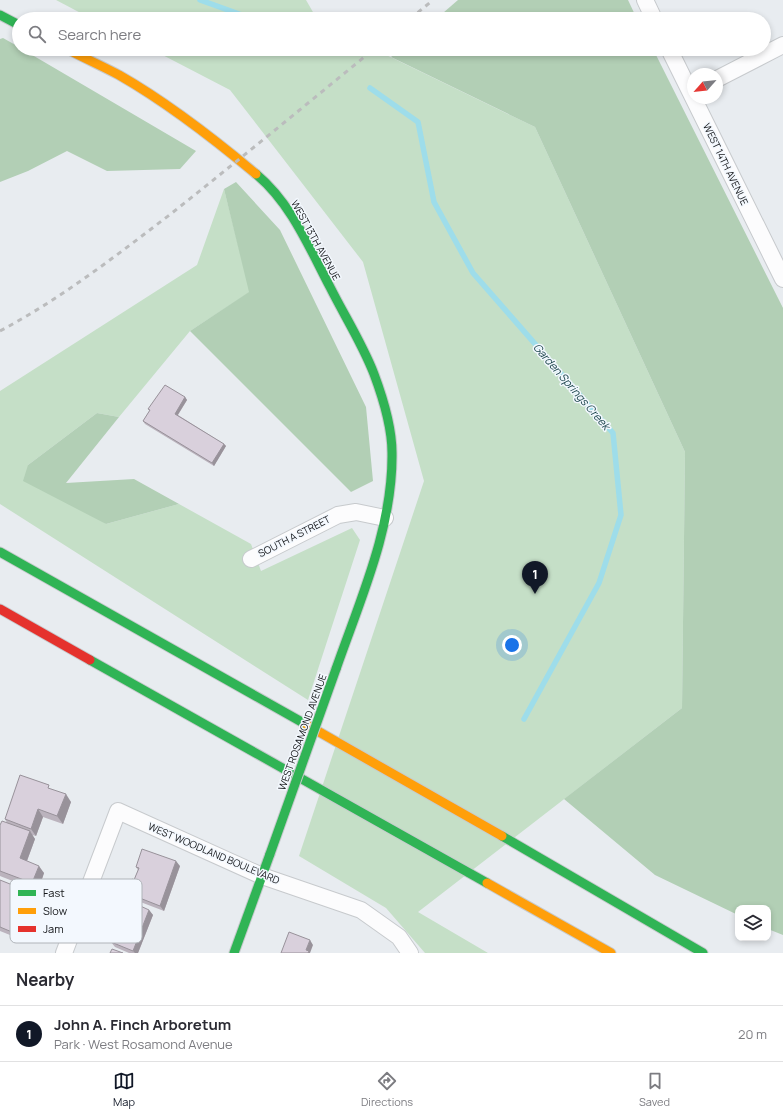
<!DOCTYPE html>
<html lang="en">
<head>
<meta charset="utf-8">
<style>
	:root { --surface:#fff; --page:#f7f7f7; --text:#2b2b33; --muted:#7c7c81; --line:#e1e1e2; --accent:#111827 }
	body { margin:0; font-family:Manrope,sans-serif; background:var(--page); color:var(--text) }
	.controls { position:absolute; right:12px; bottom:12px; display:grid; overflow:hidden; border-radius:8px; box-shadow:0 2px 6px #0003 }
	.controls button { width:36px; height:36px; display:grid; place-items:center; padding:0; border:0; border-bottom:1px solid var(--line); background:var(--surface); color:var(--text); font:20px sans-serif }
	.compass { position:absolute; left:687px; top:68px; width:36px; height:36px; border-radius:50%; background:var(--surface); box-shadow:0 2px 6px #0003; rotate:243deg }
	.you { position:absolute; left:512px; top:645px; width:14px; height:14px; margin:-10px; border:3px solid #fff; border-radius:50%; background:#1a73e8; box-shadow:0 0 0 6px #1a73e833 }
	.badge { display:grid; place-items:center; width:26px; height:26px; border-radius:50%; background:var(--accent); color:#fff; font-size:13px; font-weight:700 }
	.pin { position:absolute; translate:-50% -33px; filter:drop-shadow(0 1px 2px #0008) }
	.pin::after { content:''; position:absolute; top:21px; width:14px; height:12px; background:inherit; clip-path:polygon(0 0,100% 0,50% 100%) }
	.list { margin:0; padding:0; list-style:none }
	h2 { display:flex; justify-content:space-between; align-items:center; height:52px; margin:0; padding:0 16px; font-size:17px }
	h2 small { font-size:13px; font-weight:400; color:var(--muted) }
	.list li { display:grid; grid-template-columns:26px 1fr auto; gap:12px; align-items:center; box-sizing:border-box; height:56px; padding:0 16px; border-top:1px solid var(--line) }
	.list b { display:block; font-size:15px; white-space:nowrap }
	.list p { margin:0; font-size:13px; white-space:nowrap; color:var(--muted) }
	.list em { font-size:13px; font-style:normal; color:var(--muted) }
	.icon { flex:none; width:22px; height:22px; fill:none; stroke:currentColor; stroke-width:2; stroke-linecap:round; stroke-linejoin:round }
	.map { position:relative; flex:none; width:783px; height:953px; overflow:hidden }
	.search { position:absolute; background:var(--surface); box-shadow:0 2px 6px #0003; left:12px; right:12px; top:12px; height:44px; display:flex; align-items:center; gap:10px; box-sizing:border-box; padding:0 14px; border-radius:22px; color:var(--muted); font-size:15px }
	.sheet { height:108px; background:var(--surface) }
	nav { display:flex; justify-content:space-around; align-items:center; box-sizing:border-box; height:56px; border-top:1px solid var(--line); background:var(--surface); font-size:11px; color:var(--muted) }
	nav a { display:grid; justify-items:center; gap:2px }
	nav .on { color:var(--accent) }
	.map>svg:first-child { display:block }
	.green { fill:#c5dfc7 }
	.forest { fill:#b2cfb5 }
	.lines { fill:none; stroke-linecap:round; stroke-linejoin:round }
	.stream { stroke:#9eddea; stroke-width:5.5 }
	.street-casing { stroke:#c7cacd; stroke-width:18 }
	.fast-casing { stroke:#c7cacd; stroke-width:11 }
	.slow-casing { stroke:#c7cacd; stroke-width:11 }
	.jam-casing { stroke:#c7cacd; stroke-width:11 }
	.street { stroke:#fcfcfd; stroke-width:16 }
	.fast { stroke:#30b455; stroke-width:9 }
	.slow { stroke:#ff9f0a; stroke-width:9 }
	.jam { stroke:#e5322d; stroke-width:9 }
	.rail { stroke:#bbbcbd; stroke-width:3; stroke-dasharray:5 5; stroke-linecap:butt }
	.fast-bridge-casing { stroke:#c7cacd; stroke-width:11; stroke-linecap:butt }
	.fast-bridge { stroke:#30b455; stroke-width:9 }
	.wall { fill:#bbb3bd }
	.shaded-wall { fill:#98929a }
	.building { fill:#d9d0dc; stroke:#98929a }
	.labels { text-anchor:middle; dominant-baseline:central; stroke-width:3; stroke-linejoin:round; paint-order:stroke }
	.street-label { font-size:10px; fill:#141619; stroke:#f3f8fe }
	.water-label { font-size:11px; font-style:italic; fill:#153f46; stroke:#f3f8fe }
	.key { fill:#f3f8fe; stroke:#b0b4b9; stroke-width:1 }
	.key-label { font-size:11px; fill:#141619 }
</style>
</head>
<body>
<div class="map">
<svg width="783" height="953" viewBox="0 0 783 953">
	<rect width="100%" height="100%" fill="#e8ecf0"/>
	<g class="green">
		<polygon points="56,0 306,0 317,19 92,19"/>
		<polygon points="151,49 374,49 535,127 685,452 682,708 418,912 488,953 425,953 386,908 299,856 424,481 363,262 230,90"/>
		<polygon points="224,189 250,292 190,331 119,417 97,413 28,465 106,524 179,504 251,544 261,571 352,528 360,540 308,700 0,504 0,391 197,265"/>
	</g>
	<g class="forest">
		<polygon points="458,0 628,0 637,19 436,19"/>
		<polygon points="3,38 19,47 19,49 22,49 196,151 180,169 107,171 67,151 28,171 0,182 0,39"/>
		<polygon points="401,49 653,49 783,308 783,935 768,929 768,908 738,908 738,915 655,875 564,799 682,708 685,452 535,127 391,57"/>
		<polygon points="236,182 280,230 366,407 373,481 351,492 190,331 249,292 224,189"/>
		<polygon points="97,413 119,417 66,483 134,479 179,504 106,524 23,481 28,465"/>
	</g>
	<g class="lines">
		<g class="stream">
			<polyline points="200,0 253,19"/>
			<polyline points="370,88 418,122 434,202 473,273 613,433 621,515 599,583 524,719"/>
		</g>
		<g class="street-casing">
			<g id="street">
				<polyline points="645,0 654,19"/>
				<polyline points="669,49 783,279"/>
				<polyline points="717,79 783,45"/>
				<polyline points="251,559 338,515 356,512 385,518"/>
				<polyline points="64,953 118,811 262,876 361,910 399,937 410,953"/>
			</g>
		</g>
		<g class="fast-casing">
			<g id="fast">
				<polyline points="0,15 19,25"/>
				<path d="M256,174c35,29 53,73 74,113 14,28 33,58 44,87 9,24 18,53 18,79 1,75 -32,147 -56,216"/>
				<polyline points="0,552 307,725"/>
				<polyline points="90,660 487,883"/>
				<polyline points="502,836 703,953"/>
				<polyline points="234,953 270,854"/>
			</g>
		</g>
		<g class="slow-casing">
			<g id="slow">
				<path d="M67,49c17,9 35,17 52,26 49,28 94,63 137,99"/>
				<polyline points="307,725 502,836"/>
				<polyline points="487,883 611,953"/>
			</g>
		</g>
		<g class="jam-casing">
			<polyline id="jam" points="0,609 90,660"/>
		</g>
		<use href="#street" class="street"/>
		<use href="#fast" class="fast"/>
		<use href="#slow" class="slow"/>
		<use href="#jam" class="jam"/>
		<g class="rail">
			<polyline points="410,19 433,0"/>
			<path d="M0,331c62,-33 117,-76 172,-118 68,-54 135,-109 202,-164"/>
		</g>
		<g class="fast-bridge-casing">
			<polyline id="fast-bridge" points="270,854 336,669"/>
		</g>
		<use href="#fast-bridge" class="fast-bridge"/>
	</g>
	<g class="wall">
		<polygon points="185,397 187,400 178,415 224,444 226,446 214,466 145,424 143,421 150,410 148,409"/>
		<polygon points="52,789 71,802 63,824 43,817 36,836 32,835 35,839 27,861 44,873 38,891 0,876 0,825 7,823 5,819"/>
		<polygon points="180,866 164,911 130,898 127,893 134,880 138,870 136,867"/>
		<polygon points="0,880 34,897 15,937 0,931"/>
		<polygon points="134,909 149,910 153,915 138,953 129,953 115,947 111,942 114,936 112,933"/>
	</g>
	<g class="shaded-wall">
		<polygon points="185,397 187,400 177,416 175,414"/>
		<polygon points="224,444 226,446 214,466 212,463"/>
		<polygon points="66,794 71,802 63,824 57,816"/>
		<polygon points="38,809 43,817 36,836 31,829"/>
		<polygon points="30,831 35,839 25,866 20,858"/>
		<polygon points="176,861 180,866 164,911 160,906"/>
		<polygon points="39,866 44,873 38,891 32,883"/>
		<polygon points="30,892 34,897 15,937 12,932"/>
		<polygon points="149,910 153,915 138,953 135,953 133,951"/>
		<polygon points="310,940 313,945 310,953 308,953 306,950"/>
	</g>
	<g class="building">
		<polygon points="165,385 185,397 175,414 224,444 212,463 143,421 150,410 148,409"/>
		<polygon points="20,775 49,785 48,788 66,794 57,816 38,809 31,829 5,819"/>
		<polygon points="2,821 30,831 20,858 39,866 32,883 0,871 0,825"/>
		<polygon points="142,849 176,861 160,906 127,893 132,879 134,880 139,868 136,867"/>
		<polygon points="0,880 30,892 12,932 0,927"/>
		<polygon points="123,904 134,909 136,904 149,910 133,951 111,942 114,934 112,933"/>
		<polygon points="289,932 310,940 306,950 309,951 308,953 281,953"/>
		<polygon points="112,949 123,953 110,953"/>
	</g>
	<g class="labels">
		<g class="street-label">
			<text transform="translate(726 164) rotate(64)">WEST 14TH AVENUE</text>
			<text transform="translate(316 240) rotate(61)">WEST 13TH AVENUE</text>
			<text transform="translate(294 536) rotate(-27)">SOUTH A STREET</text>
			<text transform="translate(302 732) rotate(-70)">WEST ROSAMOND AVENUE</text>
			<text transform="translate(214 853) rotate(23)">WEST WOODLAND BOULEVARD</text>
		</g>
		<g class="water-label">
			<text transform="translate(572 386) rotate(49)">Garden Springs Creek</text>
		</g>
	</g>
	<rect x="10" y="879" width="132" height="64" rx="6" class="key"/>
	<rect x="18" y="890" width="18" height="6" fill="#30b455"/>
	<rect x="18" y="908" width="18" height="6" fill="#ff9f0a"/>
	<rect x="18" y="926" width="18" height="6" fill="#e5322d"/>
	<g class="key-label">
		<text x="43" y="897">Fast</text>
		<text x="43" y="915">Slow</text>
		<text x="43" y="933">Jam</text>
	</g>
</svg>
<div class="controls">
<button><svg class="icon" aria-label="layers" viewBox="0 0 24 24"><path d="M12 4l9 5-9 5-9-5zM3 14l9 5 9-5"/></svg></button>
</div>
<svg class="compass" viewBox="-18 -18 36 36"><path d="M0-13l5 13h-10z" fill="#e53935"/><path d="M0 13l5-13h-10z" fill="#7c7c81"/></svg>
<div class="you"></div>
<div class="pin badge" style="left:535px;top:594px">1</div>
<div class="search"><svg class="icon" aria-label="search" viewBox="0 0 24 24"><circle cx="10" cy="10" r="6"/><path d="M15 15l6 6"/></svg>Search here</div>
</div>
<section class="sheet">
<h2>Nearby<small></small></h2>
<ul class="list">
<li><span class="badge">1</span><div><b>John A. Finch Arboretum</b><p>Park · West Rosamond Avenue</p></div><em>20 m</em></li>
</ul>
</section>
<nav>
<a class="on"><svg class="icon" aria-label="map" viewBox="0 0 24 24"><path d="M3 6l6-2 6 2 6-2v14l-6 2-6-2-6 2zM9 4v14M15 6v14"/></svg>Map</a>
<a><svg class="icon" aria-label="directions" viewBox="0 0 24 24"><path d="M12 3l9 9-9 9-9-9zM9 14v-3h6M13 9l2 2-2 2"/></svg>Directions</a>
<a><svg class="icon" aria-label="saved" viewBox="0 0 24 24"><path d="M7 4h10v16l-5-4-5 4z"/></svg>Saved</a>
</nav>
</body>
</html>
